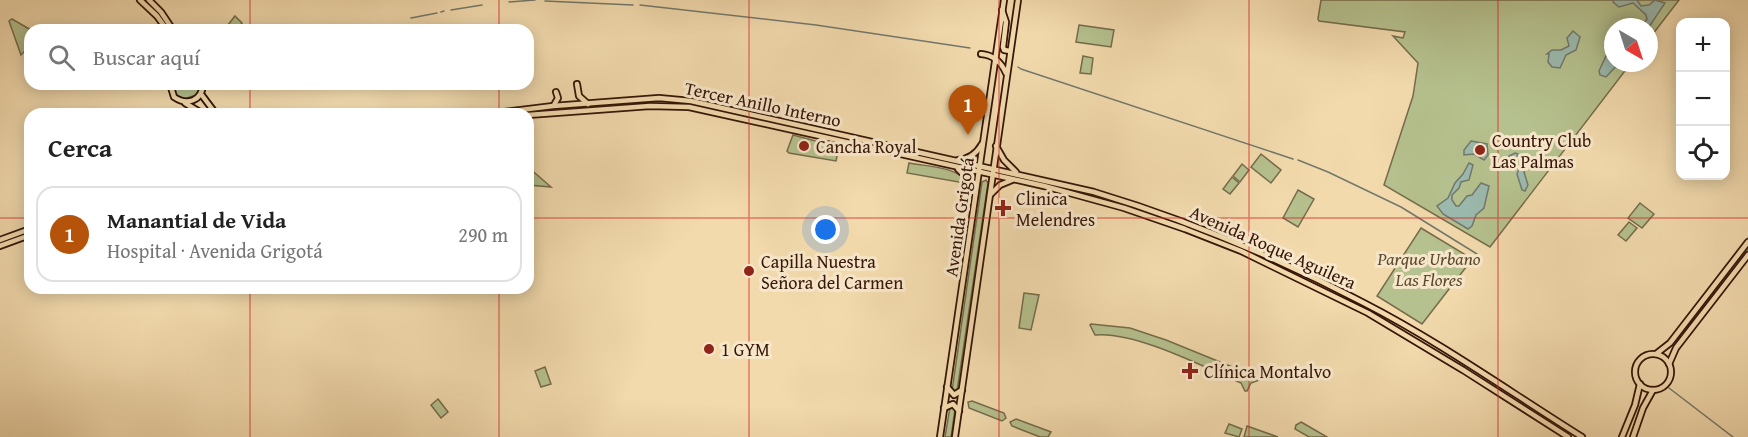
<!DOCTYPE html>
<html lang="es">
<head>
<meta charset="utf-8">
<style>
	:root { --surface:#fff; --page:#f2f2f2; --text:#222; --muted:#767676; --line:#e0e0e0; --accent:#b45309 }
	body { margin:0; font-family:"Gentium Book Plus",serif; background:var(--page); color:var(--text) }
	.controls { position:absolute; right:18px; top:18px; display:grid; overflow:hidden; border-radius:12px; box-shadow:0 3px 15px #0003 }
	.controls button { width:54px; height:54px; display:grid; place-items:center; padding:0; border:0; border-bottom:2px solid var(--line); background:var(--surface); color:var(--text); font:30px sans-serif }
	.compass { position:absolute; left:1604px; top:18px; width:54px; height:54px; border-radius:50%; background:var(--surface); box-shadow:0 3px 15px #0003; rotate:141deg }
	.you { position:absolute; left:826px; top:230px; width:21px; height:21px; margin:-15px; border:4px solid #fff; border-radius:50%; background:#1a73e8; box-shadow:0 0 0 9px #1a73e833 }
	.badge { display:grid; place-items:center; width:39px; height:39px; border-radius:50%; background:var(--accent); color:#fff; font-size:20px; font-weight:700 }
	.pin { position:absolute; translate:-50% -50px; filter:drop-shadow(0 2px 3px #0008) }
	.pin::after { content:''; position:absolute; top:32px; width:21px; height:18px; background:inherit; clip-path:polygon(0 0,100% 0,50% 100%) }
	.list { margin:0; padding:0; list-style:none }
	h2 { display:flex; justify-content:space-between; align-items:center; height:78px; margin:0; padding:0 24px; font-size:26px }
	h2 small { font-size:20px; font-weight:400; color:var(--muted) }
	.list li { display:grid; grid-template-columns:39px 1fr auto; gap:18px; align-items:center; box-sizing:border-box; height:96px; margin:0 12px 12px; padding:0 12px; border:2px solid var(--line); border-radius:18px }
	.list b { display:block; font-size:22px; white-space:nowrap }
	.list p { margin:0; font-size:20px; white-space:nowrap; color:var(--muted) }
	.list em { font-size:20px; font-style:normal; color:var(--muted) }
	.icon { flex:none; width:33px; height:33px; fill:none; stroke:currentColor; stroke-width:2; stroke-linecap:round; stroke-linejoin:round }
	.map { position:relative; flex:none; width:1748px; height:437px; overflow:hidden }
	.search { position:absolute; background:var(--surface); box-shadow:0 3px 15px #0003; left:24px; top:24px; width:510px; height:66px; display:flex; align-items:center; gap:15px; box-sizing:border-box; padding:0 21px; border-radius:18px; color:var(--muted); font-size:22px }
	.panel { position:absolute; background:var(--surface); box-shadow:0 3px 15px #0003; left:24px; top:108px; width:510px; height:186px; border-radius:18px }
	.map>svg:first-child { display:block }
	.green { fill:#b5c18e; stroke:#766b4b; stroke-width:1.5 }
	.water { fill:#9bbaae; stroke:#73786c; stroke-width:1.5 }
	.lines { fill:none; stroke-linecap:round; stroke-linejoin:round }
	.stream { stroke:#73786c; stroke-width:1.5 }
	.major-casing { stroke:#361508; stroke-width:8 }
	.major { stroke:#f2daad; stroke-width:4.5 }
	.grid { fill:none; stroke:#d62828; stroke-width:1.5; stroke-opacity:0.55 }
	.poi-dot { fill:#8f2418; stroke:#f7e7ca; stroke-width:2 }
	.labels { text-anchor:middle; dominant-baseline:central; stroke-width:6; stroke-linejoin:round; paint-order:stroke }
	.street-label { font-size:18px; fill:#361508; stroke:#f7e7ca }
	.poi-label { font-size:18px; fill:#361508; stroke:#f7e7ca; text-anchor:start }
	.park-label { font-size:18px; font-style:italic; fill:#5c4930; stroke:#f7e7ca }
</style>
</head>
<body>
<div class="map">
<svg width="1748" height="437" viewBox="0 0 1748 437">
	<rect width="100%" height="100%" fill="#f2daad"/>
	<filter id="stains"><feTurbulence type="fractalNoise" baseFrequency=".00333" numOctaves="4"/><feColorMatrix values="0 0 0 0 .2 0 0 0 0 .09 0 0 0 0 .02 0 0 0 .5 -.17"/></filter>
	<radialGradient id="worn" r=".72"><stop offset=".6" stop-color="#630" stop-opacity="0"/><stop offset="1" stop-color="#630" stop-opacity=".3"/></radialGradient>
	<g class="green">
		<polygon points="1321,0 1679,0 1649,39 1649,27 1613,27 1613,63 1631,63 1490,247 1384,185 1413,96 1418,63 1393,36 1403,38 1405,32 1319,21 1318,19"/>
		<polygon points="235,16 242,23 236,30 224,30"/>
		<polygon points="12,19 31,30 30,46 21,55 9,21"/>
		<polygon points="1079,25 1114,30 1111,47 1076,42"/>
		<polygon points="1083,56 1093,58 1091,74 1080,73"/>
		<polygon points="172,84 200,84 201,86 196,95 184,99 175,94"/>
		<polygon points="793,135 839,147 836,161 789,153 787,151"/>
		<polygon points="1261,154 1281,170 1271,183 1251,167"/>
		<path d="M909,163c21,4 47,3 61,21l-63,-11z"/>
		<polygon points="1242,164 1249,170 1240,182 1233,176"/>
		<polygon points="528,167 551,187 528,185"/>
		<polygon points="1232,177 1239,183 1230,194 1223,189"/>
		<polygon points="986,180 988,183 957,391 956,393 952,391 982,182"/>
		<polygon points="1298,190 1314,199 1298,227 1283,218"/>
		<polygon points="1640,203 1654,214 1642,228 1628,218"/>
		<polygon points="1629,222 1637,228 1626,241 1618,235"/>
		<polygon points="1421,228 1469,257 1470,262 1422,324 1377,296"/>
		<polygon points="1024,293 1039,295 1031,330 1019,328"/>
		<path d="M1091,324l39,4 36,12 96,39 -11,4 -4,8h-2l-4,-8c-37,-16 -106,-52 -146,-48l-5,-10z"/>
		<polygon points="545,367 551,384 541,387 535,371"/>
		<polygon points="438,399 448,412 441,418 431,405"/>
		<polygon points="972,401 1004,413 1006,418 1002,421 969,408 968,402"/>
		<polygon points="950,407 955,409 951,437 945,437"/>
		<polygon points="1016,419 1051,432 1048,437 1040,437 1012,426 1010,422"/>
		<polygon points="1301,422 1327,437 1309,437 1295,429 1296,425"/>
		<polygon points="1229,424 1242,429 1239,437 1225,433"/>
		<polygon points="1247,426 1278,437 1244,437"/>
	</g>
	<g class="water">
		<polygon points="1614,0 1637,0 1641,6 1649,5 1655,0 1665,3 1649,27 1640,27 1647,19 1646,15 1633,3 1619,7 1613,2"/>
		<polygon points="1573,31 1580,37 1576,50 1566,55 1560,68 1552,67 1548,62 1549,54 1547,54 1552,50 1561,50 1569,46 1567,38"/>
		<polygon points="1606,56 1613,58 1613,63 1619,63 1606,77 1600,75 1599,71"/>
		<polygon points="1471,141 1487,144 1488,155 1484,160 1474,154 1464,155 1464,150"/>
		<polygon points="1515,153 1518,154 1516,158 1516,164 1519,165 1522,163 1527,167 1524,172 1528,185 1525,191 1522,190 1517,174 1519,169 1512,166 1507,168 1509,156"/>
		<polygon points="1469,163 1473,165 1469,180 1461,182 1459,188 1452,195 1452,200 1456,206 1459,206 1467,196 1472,195 1481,183 1489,186 1484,208 1476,215 1472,226 1468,229 1443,214 1437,206 1448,198 1455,183 1463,174"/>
	</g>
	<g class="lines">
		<g class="stream">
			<polyline points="144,0 155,10 166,24"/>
			<polyline points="545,1 633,5"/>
			<polyline points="509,2 535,0"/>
			<polyline points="640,5 816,25 970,48"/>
			<polyline points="451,10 482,5"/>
			<polyline points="441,12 444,11"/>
			<polyline points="411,18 437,13"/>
			<polyline points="1018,67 1021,69 1293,159"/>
			<polyline points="1298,160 1328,172 1401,207 1477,254"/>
			<polyline points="1677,341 1748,249"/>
			<polyline points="1669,388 1733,437"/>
		</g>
		<g class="major-casing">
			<g id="major">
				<polyline points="140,0 157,16 167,30"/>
				<polyline points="149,0 161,12 173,30"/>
				<polyline points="1002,10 1006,22 1003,47 1004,50 1010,51"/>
				<path d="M981,54c13,1 20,8 25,19"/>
				<path d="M170,84l4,13c13,9 28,4 29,-13"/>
				<polyline points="577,84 579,96 588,104"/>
				<polyline points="201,94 216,114"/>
				<polyline points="185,103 203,114"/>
				<polyline points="554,105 558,98 556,92"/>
				<path d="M488,114l65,-8 106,-8 32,3 403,91c94,28 184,66 270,111 76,39 146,89 218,134"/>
				<polyline points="528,115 650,106 689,107 1044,186 1124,208 1185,229 1241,251 1368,313 1463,370 1568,437"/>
				<polyline points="996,146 1004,160 1016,172"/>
				<path d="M958,160c11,-1 19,-7 24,-16"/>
				<polyline points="958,169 970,181 975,193"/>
				<polyline points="990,195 1000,185 1012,180"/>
				<polyline points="0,240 30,229"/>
				<polyline points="0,246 30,235"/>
				<polyline points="1656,354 1670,343 1748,242"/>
				<circle cx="1653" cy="372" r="18"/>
				<polyline points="1669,364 1676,348 1748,255"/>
				<polyline points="947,387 954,395 962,390"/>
				<polyline points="944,408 953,404 959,411"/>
				<polyline points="940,437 1004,0"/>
				<polyline points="955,437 1018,0"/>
				<polyline points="1622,437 1635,405 1640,384"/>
				<polyline points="1633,437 1643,408 1653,390"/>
			</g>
		</g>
		<use href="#major" class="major"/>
	</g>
	<path class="grid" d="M250,0v30M499,0v30M749,0v437M999,0v437M1249,0v437M1498,0v437M250,84v30M499,84v30M0,218h30M528,218h1220M250,288v149M499,288v149"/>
	<g class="poi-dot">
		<circle cx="804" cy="146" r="6"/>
		<circle cx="1480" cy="150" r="6"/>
		<path d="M1000 199h6v6h6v6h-6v6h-6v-6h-6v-6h6z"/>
		<circle cx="749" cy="271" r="6"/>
		<circle cx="709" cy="349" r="6"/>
		<path d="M1187 362h6v6h6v6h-6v6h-6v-6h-6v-6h6z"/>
	</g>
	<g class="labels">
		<g class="street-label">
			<text transform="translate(763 104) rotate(12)">Tercer Anillo Interno</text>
			<text transform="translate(959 217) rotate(-82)">Avenida Grigotá</text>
			<text transform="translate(1273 247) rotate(24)">Avenida Roque Aguilera</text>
		</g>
		<g class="poi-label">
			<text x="1492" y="140">Country Club<tspan x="1492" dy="21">Las Palmas</tspan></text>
			<text x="816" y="146">Cancha Royal</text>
			<text x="1016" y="198">Clinica<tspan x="1016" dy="21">Melendres</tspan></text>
			<text x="761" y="261">Capilla Nuestra<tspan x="761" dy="21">Señora del Carmen</tspan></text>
			<text x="721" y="349">1 GYM</text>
			<text x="1204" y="371">Clínica Montalvo</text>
		</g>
		<g class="park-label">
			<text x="1429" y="258">Parque Urbano<tspan x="1429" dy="21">Las Flores</tspan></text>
		</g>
	</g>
	<rect width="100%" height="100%" filter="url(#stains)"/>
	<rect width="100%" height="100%" fill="url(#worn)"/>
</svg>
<div class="controls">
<button>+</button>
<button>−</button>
<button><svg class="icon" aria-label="locate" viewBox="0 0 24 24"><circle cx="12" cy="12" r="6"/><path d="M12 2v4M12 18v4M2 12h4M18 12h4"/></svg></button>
</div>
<svg class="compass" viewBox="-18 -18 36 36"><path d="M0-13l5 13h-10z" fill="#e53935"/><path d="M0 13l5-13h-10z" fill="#767676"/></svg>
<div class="you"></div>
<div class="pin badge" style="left:968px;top:135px">1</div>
<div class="search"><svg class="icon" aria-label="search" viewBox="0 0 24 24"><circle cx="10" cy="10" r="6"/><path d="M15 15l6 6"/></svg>Buscar aquí</div>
<section class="panel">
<h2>Cerca<small></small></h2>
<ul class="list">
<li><span class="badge">1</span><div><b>Manantial de Vida</b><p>Hospital · Avenida Grigotá</p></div><em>290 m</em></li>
</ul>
</section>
</div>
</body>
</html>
